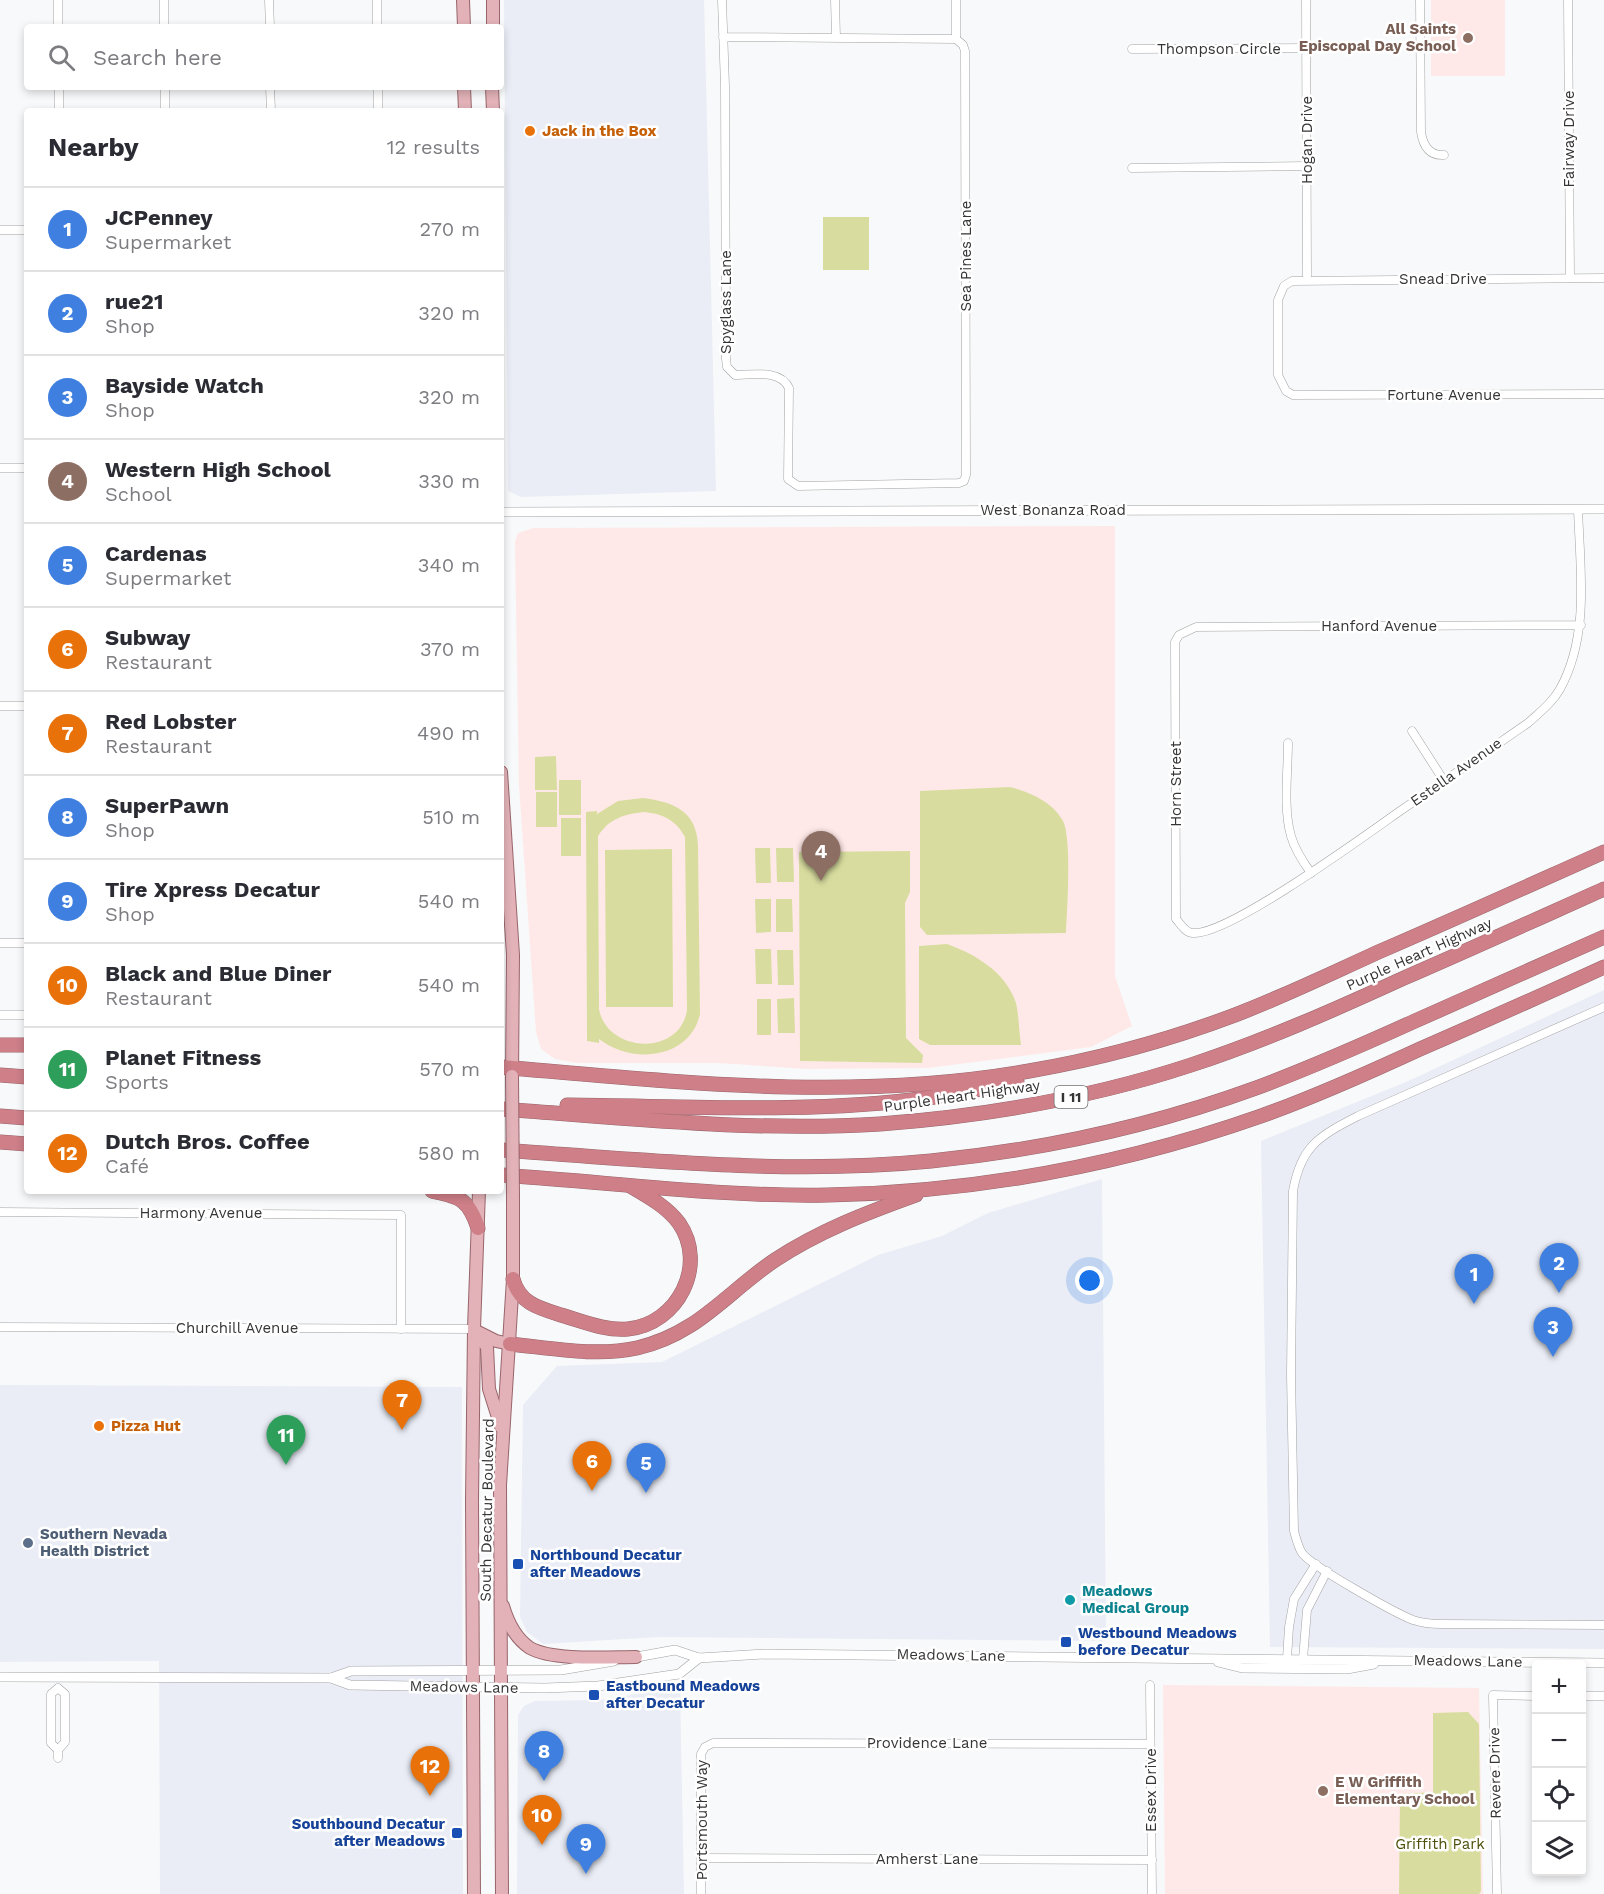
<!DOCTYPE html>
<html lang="en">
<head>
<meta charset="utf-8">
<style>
	:root { --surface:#fff; --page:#f2f2f3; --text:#2b2b33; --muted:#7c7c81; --line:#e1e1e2; --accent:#448697 }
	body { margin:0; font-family:"Work Sans",sans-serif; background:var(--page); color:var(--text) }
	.controls { position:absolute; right:18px; bottom:18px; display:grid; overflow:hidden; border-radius:6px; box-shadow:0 3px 9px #0003 }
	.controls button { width:54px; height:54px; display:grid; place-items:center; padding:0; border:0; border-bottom:2px solid var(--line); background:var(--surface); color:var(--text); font:30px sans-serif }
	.you { position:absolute; left:1090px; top:1281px; width:21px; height:21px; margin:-15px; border:4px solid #fff; border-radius:50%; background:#1a73e8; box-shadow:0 0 0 9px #1a73e833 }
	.badge { display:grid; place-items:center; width:39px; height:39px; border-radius:50%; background:var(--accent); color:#fff; font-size:20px; font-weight:700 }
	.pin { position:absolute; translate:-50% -50px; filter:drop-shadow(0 2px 3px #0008) }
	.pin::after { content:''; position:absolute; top:32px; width:21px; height:18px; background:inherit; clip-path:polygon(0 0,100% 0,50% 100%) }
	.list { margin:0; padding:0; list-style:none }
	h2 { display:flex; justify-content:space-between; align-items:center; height:78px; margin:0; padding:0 24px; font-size:26px }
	h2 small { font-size:20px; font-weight:400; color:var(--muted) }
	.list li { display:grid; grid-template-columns:39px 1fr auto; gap:18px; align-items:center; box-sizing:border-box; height:84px; padding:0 24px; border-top:2px solid var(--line) }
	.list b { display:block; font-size:22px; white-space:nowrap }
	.list p { margin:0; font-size:20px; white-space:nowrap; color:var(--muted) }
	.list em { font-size:20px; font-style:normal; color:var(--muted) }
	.icon { flex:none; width:33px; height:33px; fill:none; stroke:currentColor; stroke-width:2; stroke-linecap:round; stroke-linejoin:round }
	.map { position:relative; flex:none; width:1604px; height:1894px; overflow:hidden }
	.search { position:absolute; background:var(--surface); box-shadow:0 3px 9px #0003; left:24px; top:24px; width:480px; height:66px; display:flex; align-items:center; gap:15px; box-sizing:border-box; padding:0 21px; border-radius:6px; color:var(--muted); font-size:22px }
	.panel { position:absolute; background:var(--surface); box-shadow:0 3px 9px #0003; left:24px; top:108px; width:480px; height:1086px; border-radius:6px }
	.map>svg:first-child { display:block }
	.built { fill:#eaedf6 }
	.education { fill:#ffe9e8 }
	.green { fill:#d8dd9f; fill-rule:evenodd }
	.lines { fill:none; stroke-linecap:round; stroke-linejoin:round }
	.minor-casing { stroke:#a1a2a3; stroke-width:9 }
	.tertiary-casing { stroke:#a1a2a3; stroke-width:10 }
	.primary-casing { stroke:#98656b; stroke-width:14 }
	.motorway-casing { stroke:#98656b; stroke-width:15 }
	.minor { stroke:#fff; stroke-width:8 }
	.tertiary { stroke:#fff; stroke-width:9 }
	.primary { stroke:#e2b2b8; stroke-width:12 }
	.motorway { stroke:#ce7f88; stroke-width:14 }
	.primary-bridge-casing { stroke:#98656b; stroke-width:14; stroke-linecap:butt }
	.primary-bridge { stroke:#e2b2b8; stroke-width:12 }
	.education-dot { fill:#8d6e63; stroke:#fff; stroke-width:2 }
	.food-dot { fill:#e8710a; stroke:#fff; stroke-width:2 }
	.service-dot { fill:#5c6f8a; stroke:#fff; stroke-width:2 }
	.transit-dot { fill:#1a4fb4; stroke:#fff; stroke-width:2 }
	.culture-dot { fill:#0f9aa8; stroke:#fff; stroke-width:2 }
	.labels { text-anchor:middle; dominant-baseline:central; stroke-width:5; stroke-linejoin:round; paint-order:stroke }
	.shield { fill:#fff; stroke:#727272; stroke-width:1.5 }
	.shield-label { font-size:14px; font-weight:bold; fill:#353536 }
	.education-label { font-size:15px; font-weight:bold; fill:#785e54; stroke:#fff; text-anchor:end }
	.street-label { font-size:15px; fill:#353536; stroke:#fff }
	.food-label { font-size:15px; font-weight:bold; fill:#c56008; stroke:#fff; text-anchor:start }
	.service-label { font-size:15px; font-weight:bold; fill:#4e5e75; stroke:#fff; text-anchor:start }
	.transit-label { font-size:15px; font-weight:bold; fill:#164399; stroke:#fff; text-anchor:start }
	.culture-label { font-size:15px; font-weight:bold; fill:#0d838f; stroke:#fff; text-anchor:start }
	.park-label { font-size:15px; fill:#4e500a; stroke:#fff }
</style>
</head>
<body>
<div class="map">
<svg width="1604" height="1894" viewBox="0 0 1604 1894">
	<rect width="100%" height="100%" fill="#f8f9fa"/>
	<g class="built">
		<polygon points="504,0 704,0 716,491 521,497 508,491"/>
		<polygon points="1604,990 1604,1649 1270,1647 1261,1141 1406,1082"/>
		<polygon points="1102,1179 1106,1641 659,1637 543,1644 527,1632 520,1617 523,1405 557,1366 662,1362 878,1255 942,1236 988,1213"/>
		<polygon points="0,1385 462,1387 463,1894 160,1894 159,1661 0,1662"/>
		<polygon points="680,1687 684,1894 517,1894 518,1715 524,1706 535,1701 599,1700"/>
	</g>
	<g class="education">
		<rect x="1431" y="0" width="74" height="76"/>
		<polygon points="1115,526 1115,976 1132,1026 1091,1047 928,1068 807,1069 718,1063 577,1063 555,1059 541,1049 536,1032 519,785 515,542 518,533 533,528"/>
		<polygon points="1163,1685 1479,1688 1483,1894 1165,1894"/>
	</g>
	<g class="green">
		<rect x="823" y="217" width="46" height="53"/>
		<polygon points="556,756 557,790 535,790 535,757"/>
		<rect x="559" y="780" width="22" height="35"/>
		<path d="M1010,787c20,5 43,15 53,34 9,18 4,89 3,112l-139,2 -7,-8v-136z"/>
		<rect x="536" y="792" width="21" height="35"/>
		<path d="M643,798c31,4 54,13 55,48l2,168c-10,45 -68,51 -101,25v4l-12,-2 -1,-229 11,-1v3l21,-13zM644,812c19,2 32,8 41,25l2,173c-7,47 -80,43 -88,-1l-1,-173c11,-17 26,-22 46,-24z"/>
		<rect x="561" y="818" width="20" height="38"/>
		<polygon points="755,848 770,848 771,883 756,883"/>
		<polygon points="776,848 793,848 794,882 777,882"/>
		<polygon points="672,849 673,1007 606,1007 605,850"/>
		<polygon points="910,851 910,892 905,903 906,1038 923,1055 922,1063 800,1061 799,852"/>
		<polygon points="755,899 771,899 771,932 756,933"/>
		<polygon points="776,899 792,899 793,932 776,932"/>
		<path d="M947,944c28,10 59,28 69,59 3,13 3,29 5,42h-91l-11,-6v-93z"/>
		<polygon points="755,949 771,949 772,984 756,984"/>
		<polygon points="777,950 793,950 794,985 778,985"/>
		<polygon points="794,998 795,1033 778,1033 777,999"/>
		<rect x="757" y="999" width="14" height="36"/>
		<polygon points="1468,1712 1479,1724 1481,1891 1479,1894 1399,1894 1400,1796 1402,1794 1433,1792 1433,1713"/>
	</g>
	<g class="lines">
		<g class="minor-casing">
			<g id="minor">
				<polyline points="58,0 58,27"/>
				<polyline points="164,0 164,27"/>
				<polyline points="269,0 270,27"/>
				<polyline points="377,0 377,27"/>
				<path d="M722,0l3,86 1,273 1,8 8,8c18,0 45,-6 54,13l-1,91 10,7 161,-3 5,-2 2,-6 -1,-424 -2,-6 -7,-6 -233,-2"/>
				<polyline points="835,0 836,37"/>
				<polyline points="956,0 956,39"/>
				<polyline points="1306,0 1307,279"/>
				<path d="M1420,0l1,132c2,13 8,24 23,23"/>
				<polyline points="1568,0 1570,278"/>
				<polyline points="1132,49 1307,48"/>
				<polyline points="59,87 59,111"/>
				<polyline points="165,87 165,111"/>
				<polyline points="270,87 271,111"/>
				<polyline points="378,87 378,111"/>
				<polyline points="1132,168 1307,166"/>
				<polyline points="0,230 27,230"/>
				<polyline points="1604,278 1292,281 1284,286 1278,300 1278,375 1286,391 1293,395 1604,394"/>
				<polyline points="0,468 27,468"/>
				<path d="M1578,509c2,60 12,126 -18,180 -8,14 -20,23 -32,34 -42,29 -85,59 -128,88 -34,24 -172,125 -207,122 -8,0 -12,-9 -17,-14l-1,-277 4,-7 17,-8 385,-2"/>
				<polyline points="0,706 27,706"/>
				<polyline points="1412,731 1444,781"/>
				<path d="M1288,743c0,28 -5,66 3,93 4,14 12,26 20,37"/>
				<polyline points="0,943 27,943"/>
				<path d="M1604,1007l-246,109c-39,20 -57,30 -65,75l-2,184 3,156c2,7 4,16 8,22 9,13 93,60 111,67 9,3 18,4 28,4l163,1"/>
				<polyline points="0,1212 401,1215 401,1329"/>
				<polyline points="0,1327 474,1329"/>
				<polyline points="1287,1659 1289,1627 1294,1599 1316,1564"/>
				<polyline points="1303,1659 1307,1610 1327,1571"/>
				<polyline points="1150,1685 1152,1894"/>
				<polyline points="1582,1696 1604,1696"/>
				<polyline points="58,1750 51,1743 51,1694 58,1688"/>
				<polyline points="58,1758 58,1750 65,1742 65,1694 58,1688"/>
				<polyline points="702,1858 1152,1860"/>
				<polyline points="701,1894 701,1754 705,1747 713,1743 1150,1744"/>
				<polyline points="1497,1894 1493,1695 1536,1696"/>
			</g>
		</g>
		<g class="tertiary-casing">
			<g id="tertiary">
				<polyline points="501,512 1604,509"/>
				<polyline points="0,1015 27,1015"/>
				<polyline points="631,1658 675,1650 699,1658 765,1654 1604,1663"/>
				<polyline points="1218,1662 1242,1668 1347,1669 1374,1664"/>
				<polyline points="0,1677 331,1678 350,1685 545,1688 598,1686 679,1674 699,1658"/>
				<polyline points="331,1678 351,1671 561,1670 614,1661"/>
			</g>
		</g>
		<g class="primary-casing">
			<g id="primary">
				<polyline points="463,0 464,27"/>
				<polyline points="493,0 493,27"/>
				<polyline points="464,87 465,111"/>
				<polyline points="492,87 493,111"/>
				<polyline points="501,772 513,955 512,1076"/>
				<polyline points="474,1329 487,1347 489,1389 501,1427"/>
				<polyline points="478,1332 496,1341 510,1344"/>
				<path d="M503,1606c5,17 12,32 27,42 23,13 79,9 106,9"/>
				<polyline points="474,1894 472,1501 474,1329 479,1191"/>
				<polyline points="502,1894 500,1485 513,1279 513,1197"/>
			</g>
		</g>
		<g class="motorway-casing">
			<g id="motorway">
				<polyline points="0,1045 27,1045"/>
				<path d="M501,1067c176,15 353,35 528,4 70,-12 140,-31 206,-56 50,-19 99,-43 148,-65 74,-32 147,-65 221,-98"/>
				<polyline points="0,1075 27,1077"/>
				<path d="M567,1105c120,1 241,9 360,-7 31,-4 60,-10 90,-16"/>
				<path d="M501,1109c126,9 253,23 379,15 105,-8 211,-26 311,-59 73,-24 143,-55 213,-87 67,-29 133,-59 200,-89"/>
				<polyline points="0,1116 27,1118"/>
				<polyline points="0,1142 27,1144"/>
				<path d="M501,1150c143,10 287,25 430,11 111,-11 221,-35 325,-73 54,-20 106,-43 159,-67 63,-28 126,-56 189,-84"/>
				<path d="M501,1175c109,7 217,22 327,20 147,-3 294,-30 433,-79 54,-19 107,-43 159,-67 62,-27 123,-54 184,-82"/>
				<path d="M432,1191c28,5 37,9 46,37"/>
				<path d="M513,1279c6,24 26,29 48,36 21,6 44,16 67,14 50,-5 80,-64 51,-106 -12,-16 -30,-26 -47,-36"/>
				<path d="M510,1344c41,4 86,13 127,4 61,-14 89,-55 138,-88 44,-29 91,-47 141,-65"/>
			</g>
		</g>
		<use href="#minor" class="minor"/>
		<use href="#tertiary" class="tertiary"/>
		<use href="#primary" class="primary"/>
		<use href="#motorway" class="motorway"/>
		<g class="primary-bridge-casing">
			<polyline id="primary-bridge" points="512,1076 513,1197"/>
		</g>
		<use href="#primary-bridge" class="primary-bridge"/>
	</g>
	<g class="education-dot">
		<circle cx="1468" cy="38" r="6"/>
		<circle cx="1323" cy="1791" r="6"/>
	</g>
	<g class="food-dot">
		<circle cx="530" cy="131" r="6"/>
		<circle cx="99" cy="1426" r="6"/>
	</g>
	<circle class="service-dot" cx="28" cy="1543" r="6"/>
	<g class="transit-dot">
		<rect x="512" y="1558" width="12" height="12" rx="3"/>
		<rect x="1060" y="1636" width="12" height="12" rx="3"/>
		<rect x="588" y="1689" width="12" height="12" rx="3"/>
		<rect x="451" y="1827" width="12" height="12" rx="3"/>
	</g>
	<circle class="culture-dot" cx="1070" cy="1600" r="6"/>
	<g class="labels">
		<rect class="shield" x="1054.5" y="1086" width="33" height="22" rx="4.5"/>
		<g class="shield-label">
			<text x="1071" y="1097">I 11</text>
		</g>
		<g class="education-label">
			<text x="1456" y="29">All Saints<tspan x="1456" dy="17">Episcopal Day School</tspan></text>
			<text x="1335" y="1782" text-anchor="start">E W Griffith<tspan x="1335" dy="17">Elementary School</tspan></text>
		</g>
		<g class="street-label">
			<text x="1219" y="49">Thompson Circle</text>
			<text transform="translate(1569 139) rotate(-90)">Fairway Drive</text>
			<text transform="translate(1307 140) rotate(-90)">Hogan Drive</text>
			<text transform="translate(966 256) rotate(-90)">Sea Pines Lane</text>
			<text x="1443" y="279">Snead Drive</text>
			<text transform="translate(726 302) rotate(-90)">Spyglass Lane</text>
			<text x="1444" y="395">Fortune Avenue</text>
			<text x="1053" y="510">West Bonanza Road</text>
			<text x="1379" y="626">Hanford Avenue</text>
			<text transform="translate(1456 772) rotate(-35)">Estella Avenue</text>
			<text transform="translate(1176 784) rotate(-90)">Horn Street</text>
			<text transform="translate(1419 954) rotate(-24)">Purple Heart Highway</text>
			<text transform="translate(962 1096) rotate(-8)">Purple Heart Highway</text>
			<text x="201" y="1213">Harmony Avenue</text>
			<text x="237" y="1328">Churchill Avenue</text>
			<text transform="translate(487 1510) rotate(-89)">South Decatur Boulevard</text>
			<text transform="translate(951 1655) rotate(1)">Meadows Lane</text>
			<text transform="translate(1468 1661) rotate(1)">Meadows Lane</text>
			<text transform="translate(464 1687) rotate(1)">Meadows Lane</text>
			<text x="927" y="1743">Providence Lane</text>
			<text transform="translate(1495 1773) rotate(-91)">Revere Drive</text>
			<text transform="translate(1151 1790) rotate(-90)">Essex Drive</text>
			<text transform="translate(702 1820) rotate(-90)">Portsmouth Way</text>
			<text x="927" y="1859">Amherst Lane</text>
		</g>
		<g class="food-label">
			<text x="542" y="131">Jack in the Box</text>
			<text x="111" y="1426">Pizza Hut</text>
		</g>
		<g class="service-label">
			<text x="40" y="1534">Southern Nevada<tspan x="40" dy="17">Health District</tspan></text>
		</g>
		<g class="transit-label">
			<text x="530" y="1555">Northbound Decatur<tspan x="530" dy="17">after Meadows</tspan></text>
			<text x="1078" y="1633">Westbound Meadows<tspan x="1078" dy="17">before Decatur</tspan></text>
			<text x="606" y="1686">Eastbound Meadows<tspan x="606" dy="17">after Decatur</tspan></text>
			<text x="445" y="1824" text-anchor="end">Southbound Decatur<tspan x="445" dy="17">after Meadows</tspan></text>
		</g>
		<g class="culture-label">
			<text x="1082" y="1591">Meadows<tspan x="1082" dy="17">Medical Group</tspan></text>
		</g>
		<g class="park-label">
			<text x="1440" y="1844">Griffith Park</text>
		</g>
	</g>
</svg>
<div class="controls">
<button>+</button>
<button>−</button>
<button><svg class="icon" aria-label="locate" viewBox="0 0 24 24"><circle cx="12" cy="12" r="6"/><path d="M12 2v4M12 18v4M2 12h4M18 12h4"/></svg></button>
<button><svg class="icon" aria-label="layers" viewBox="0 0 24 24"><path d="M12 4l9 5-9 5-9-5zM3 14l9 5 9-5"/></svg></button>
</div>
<div class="you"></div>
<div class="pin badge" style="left:1474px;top:1304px;background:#3f7fe0">1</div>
<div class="pin badge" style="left:1559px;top:1293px;background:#3f7fe0">2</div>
<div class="pin badge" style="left:1553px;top:1357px;background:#3f7fe0">3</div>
<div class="pin badge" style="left:821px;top:881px;background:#8d6e63">4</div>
<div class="pin badge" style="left:646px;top:1493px;background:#3f7fe0">5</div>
<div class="pin badge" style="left:592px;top:1491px;background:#e8710a">6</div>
<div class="pin badge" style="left:402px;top:1430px;background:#e8710a">7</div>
<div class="pin badge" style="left:544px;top:1781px;background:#3f7fe0">8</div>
<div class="pin badge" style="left:586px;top:1874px;background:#3f7fe0">9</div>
<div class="pin badge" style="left:542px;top:1845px;background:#e8710a">10</div>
<div class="pin badge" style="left:286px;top:1465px;background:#2e9e5b">11</div>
<div class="pin badge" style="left:430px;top:1796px;background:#e8710a">12</div>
<div class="search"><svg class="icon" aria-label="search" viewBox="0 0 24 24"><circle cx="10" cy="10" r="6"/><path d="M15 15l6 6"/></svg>Search here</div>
<section class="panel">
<h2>Nearby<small>12 results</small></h2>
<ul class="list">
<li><span class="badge" style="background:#3f7fe0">1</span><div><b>JCPenney</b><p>Supermarket</p></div><em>270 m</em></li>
<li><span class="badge" style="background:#3f7fe0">2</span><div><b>rue21</b><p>Shop</p></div><em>320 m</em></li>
<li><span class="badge" style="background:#3f7fe0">3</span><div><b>Bayside Watch</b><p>Shop</p></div><em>320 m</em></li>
<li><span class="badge" style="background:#8d6e63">4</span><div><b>Western High School</b><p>School</p></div><em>330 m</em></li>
<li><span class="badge" style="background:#3f7fe0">5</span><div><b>Cardenas</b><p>Supermarket</p></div><em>340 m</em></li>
<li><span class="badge" style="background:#e8710a">6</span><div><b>Subway</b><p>Restaurant</p></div><em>370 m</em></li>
<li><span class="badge" style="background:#e8710a">7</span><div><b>Red Lobster</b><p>Restaurant</p></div><em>490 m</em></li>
<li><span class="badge" style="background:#3f7fe0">8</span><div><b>SuperPawn</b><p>Shop</p></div><em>510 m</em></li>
<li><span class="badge" style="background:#3f7fe0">9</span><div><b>Tire Xpress Decatur</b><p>Shop</p></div><em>540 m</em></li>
<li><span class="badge" style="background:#e8710a">10</span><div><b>Black and Blue Diner</b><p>Restaurant</p></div><em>540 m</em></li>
<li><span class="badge" style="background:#2e9e5b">11</span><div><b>Planet Fitness</b><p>Sports</p></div><em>570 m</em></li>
<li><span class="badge" style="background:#e8710a">12</span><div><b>Dutch Bros. Coffee</b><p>Café</p></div><em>580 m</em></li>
</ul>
</section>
</div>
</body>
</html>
